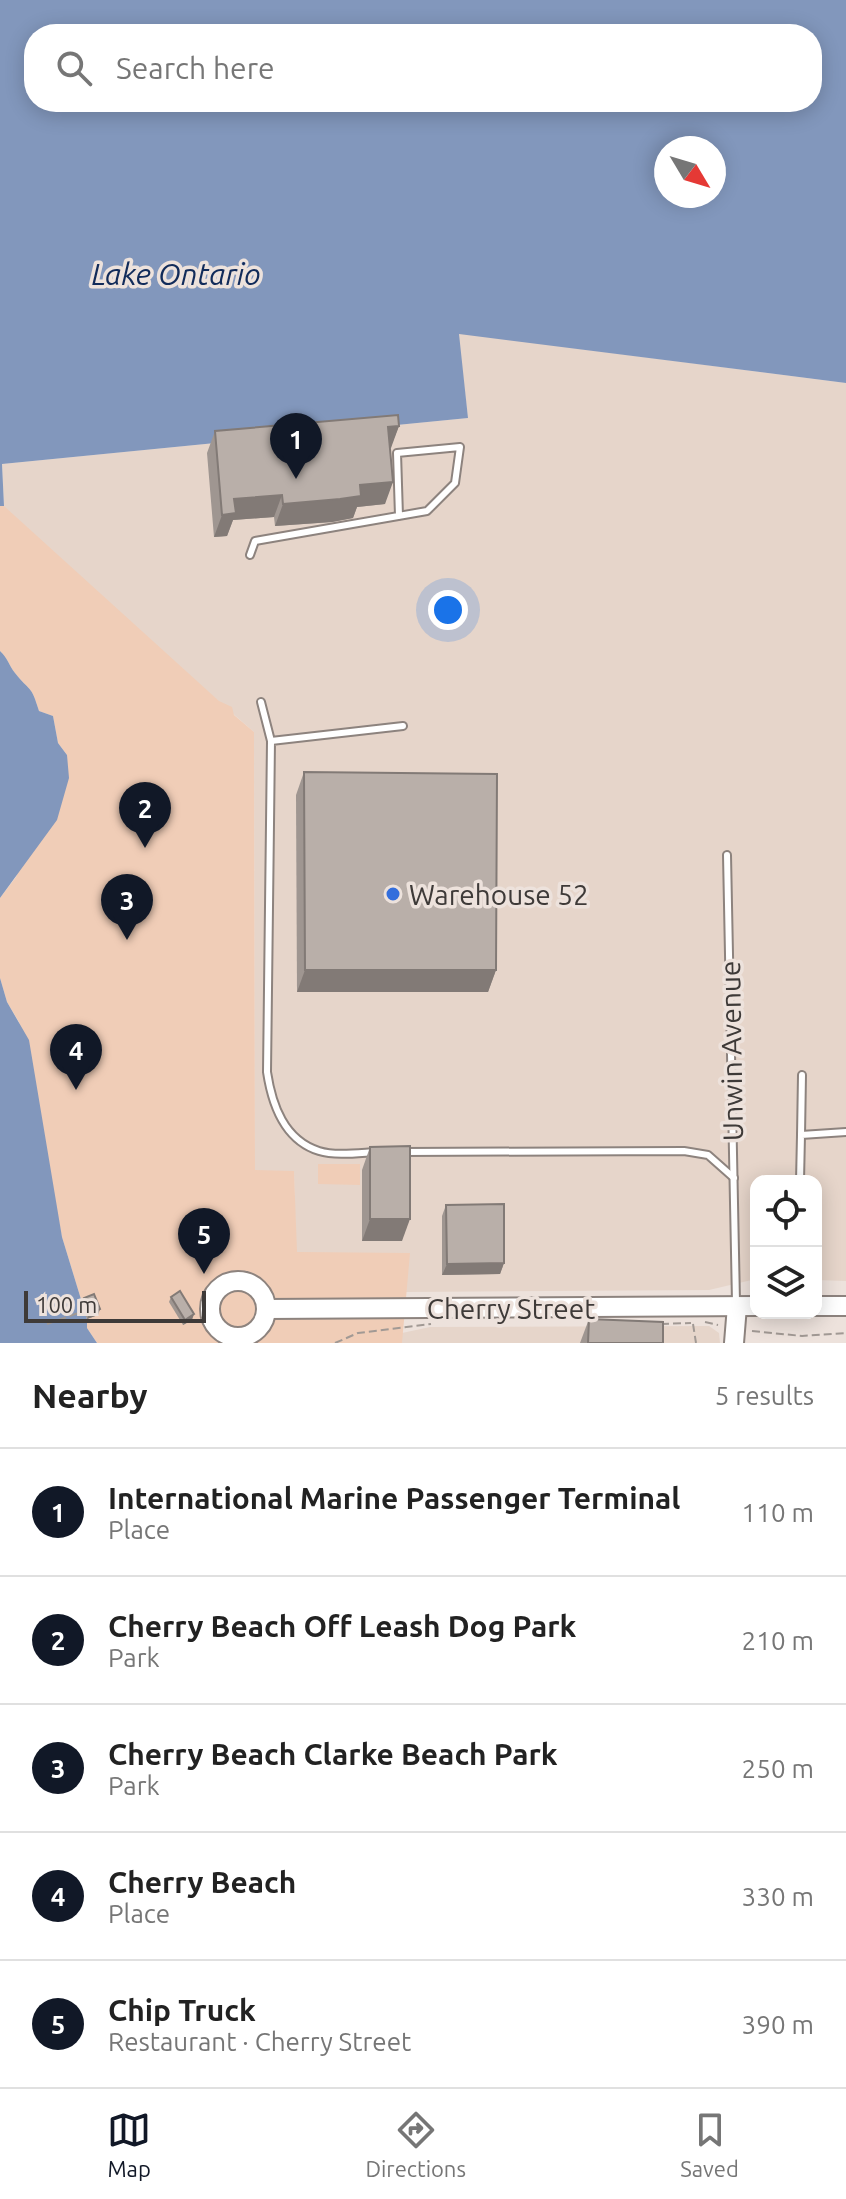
<!DOCTYPE html>
<html lang="en">
<head>
<meta charset="utf-8">
<style>
	:root { --surface:#fff; --page:#f6f6f6; --text:#222; --muted:#767676; --line:#e0e0e0; --accent:#111827 }
	body { margin:0; font-family:Ubuntu,sans-serif; background:var(--page); color:var(--text) }
	.controls { position:absolute; right:24px; bottom:24px; display:grid; overflow:hidden; border-radius:16px; box-shadow:0 4px 20px #0003 }
	.controls button { width:72px; height:72px; display:grid; place-items:center; padding:0; border:0; border-bottom:2px solid var(--line); background:var(--surface); color:var(--text); font:40px sans-serif }
	.compass { position:absolute; left:654px; top:136px; width:72px; height:72px; border-radius:50%; background:var(--surface); box-shadow:0 4px 20px #0003; rotate:128deg }
	.scale { position:absolute; left:24px; bottom:20px; width:182px; box-sizing:border-box; padding-left:8px; border:4px solid #3e3a38; border-top:0; font-size:22px; line-height:28px; white-space:nowrap; color:#3e3a38; -webkit-text-stroke:6px #ede2dc; paint-order:stroke }
	.you { position:absolute; left:448px; top:610px; width:28px; height:28px; margin:-20px; border:6px solid #fff; border-radius:50%; background:#1a73e8; box-shadow:0 0 0 12px #1a73e833 }
	.badge { display:grid; place-items:center; width:52px; height:52px; border-radius:50%; background:var(--accent); color:#fff; font-size:26px; font-weight:700 }
	.pin { position:absolute; translate:-50% -66px; filter:drop-shadow(0 2px 4px #0008) }
	.pin::after { content:''; position:absolute; top:42px; width:28px; height:24px; background:inherit; clip-path:polygon(0 0,100% 0,50% 100%) }
	.list { margin:0; padding:0; list-style:none }
	h2 { display:flex; justify-content:space-between; align-items:center; height:104px; margin:0; padding:0 32px; font-size:34px }
	h2 small { font-size:26px; font-weight:400; color:var(--muted) }
	.list li { display:grid; grid-template-columns:52px 1fr auto; gap:24px; align-items:center; box-sizing:border-box; height:128px; padding:0 32px; border-top:2px solid var(--line) }
	.list b { display:block; font-size:30px; white-space:nowrap }
	.list p { margin:0; font-size:26px; white-space:nowrap; color:var(--muted) }
	.list em { font-size:26px; font-style:normal; color:var(--muted) }
	.icon { flex:none; width:44px; height:44px; fill:none; stroke:currentColor; stroke-width:2; stroke-linecap:round; stroke-linejoin:round }
	.map { position:relative; flex:none; width:846px; height:1343px; overflow:hidden }
	.search { position:absolute; background:var(--surface); box-shadow:0 4px 20px #0003; left:24px; right:24px; top:24px; height:88px; display:flex; align-items:center; gap:20px; box-sizing:border-box; padding:0 28px; border-radius:32px; color:var(--muted); font-size:30px }
	.sheet { height:744px; background:var(--surface) }
	nav { display:flex; justify-content:space-around; align-items:center; box-sizing:border-box; height:112px; border-top:2px solid var(--line); background:var(--surface); font-size:22px; color:var(--muted) }
	nav a { display:grid; justify-items:center; gap:4px }
	nav .on { color:var(--accent) }
	.map>svg:first-child { display:block }
	.built { fill:#e6d5ca }
	.green { fill:#f0cdb7 }
	.water { fill:#8297bc; fill-rule:evenodd }
	.lines { fill:none; stroke-linecap:round; stroke-linejoin:round }
	.lane-casing { stroke:#8d837e; stroke-width:10 }
	.secondary-casing { stroke:#8d837e; stroke-width:22 }
	.path { stroke:#a19994; stroke-width:2; stroke-dasharray:8 4; stroke-linecap:butt }
	.lane { stroke:#fff; stroke-width:6 }
	.secondary { stroke:#fff; stroke-width:18 }
	.wall { fill:#9f9691 }
	.shaded-wall { fill:#827a76 }
	.building { fill:#b9afa9; stroke:#827a76; stroke-width:2 }
	.poi-dot { fill:#336edc; stroke:#ede2dc; stroke-width:3 }
	.labels { text-anchor:middle; dominant-baseline:central; stroke-width:7; stroke-linejoin:round; paint-order:stroke }
	.poi-label { font-size:28px; fill:#3e3a38; stroke:#ede2dc; text-anchor:start }
	.street-label { font-size:28px; fill:#3e3a38; stroke:#ede2dc }
	.water-label { font-size:30px; font-style:italic; fill:#112b5a; stroke:#ede2dc }
</style>
</head>
<body>
<div class="map">
<svg width="846" height="1343" viewBox="0 0 846 1343">
	<rect width="100%" height="100%" fill="#ede2dc"/>
	<g class="built">
		<polygon points="458,333 846,383 846,1281 816,1280 816,1181 756,1181 756,1279 709,1290 406,1292 409,1253 296,1253 294,1171 255,1171 254,732 9,518 4,506 2,464 468,418"/>
		<polygon points="709,1326 719,1333 720,1343 402,1343 402,1333 430,1327"/>
	</g>
	<g class="green">
		<path d="M0,506h4l215,195 13,6 2,8 20,17 1,438 39,1 3,81 113,1 -8,90h-305l-10,-15v-9l-25,-82 -43,-215 -12,-20 -7,-24v-80l16,-21 51,-122 -9,-12 -5,-27 -14,-5c-8,-27 -9,-19 -24,-38 -6,-7 -7,-15 -15,-22z"/>
		<polygon points="318,1164 360,1164 360,1185 318,1184"/>
	</g>
	<g class="water">
		<path d="M0,0h846v383l-387,-49 9,84 -466,46 2,42h-4zM34,34h778v68h-778zM666,148h48v48h-48z"/>
		<path d="M0,651c8,7 9,15 15,22 15,19 16,11 24,38l14,5 5,27 9,12 2,23 -12,42 -57,78z"/>
		<polygon points="0,978 7,1002 29,1040 62,1237 87,1319 87,1328 97,1343 0,1343"/>
	</g>
	<g class="lines">
		<g class="lane-casing">
			<g id="lane">
				<polyline points="250,555 255,541 427,511 455,483 460,447 397,453 399,516"/>
				<polyline points="261,702 271,741"/>
				<polyline points="727,855 736,1302"/>
				<polyline points="801,1135 802,1075"/>
				<path d="M375,1152c-17,1 -40,4 -56,-1 -35,-11 -47,-46 -52,-79l4,-331 132,-15"/>
				<polyline points="403,1152 684,1151 708,1155 734,1178"/>
				<polyline points="800,1181 801,1135 846,1132"/>
			</g>
		</g>
		<g class="secondary-casing">
			<g id="secondary">
				<circle cx="238" cy="1309" r="28"/>
				<polyline points="816,1306 846,1306"/>
				<polyline points="266,1309 756,1306"/>
				<polyline points="734,1343 737,1306"/>
			</g>
		</g>
		<g class="path">
			<polyline points="705,1322 718,1325"/>
			<polyline points="47,1324 84,1311"/>
			<polyline points="661,1324 691,1323"/>
			<polyline points="693,1324 696,1343"/>
			<polyline points="752,1331 802,1336 846,1333"/>
			<polyline points="335,1343 358,1333 431,1324"/>
		</g>
		<use href="#lane" class="lane"/>
		<use href="#secondary" class="secondary"/>
	</g>
	<g class="wall">
		<polygon points="399,426 390,448 385,504 357,507 353,518 332,522 275,526 274,517 233,520 227,536 214,537 207,453 215,431"/>
		<polygon points="304,772 496,970 488,992 297,992 296,795"/>
		<polygon points="370,1147 402,1241 362,1241 362,1170"/>
		<polygon points="446,1205 504,1263 500,1274 442,1275 442,1216"/>
		<polygon points="171,1297 192,1320 183,1325 169,1302"/>
		<polygon points="84,1298 98,1315 87,1319 81,1304"/>
		<polygon points="589,1319 663,1343 580,1343"/>
	</g>
	<g class="shaded-wall">
		<polygon points="399,426 391,448 380,449 388,427"/>
		<polygon points="393,482 385,504 357,507 353,518 332,522 275,526 283,504 360,485"/>
		<polygon points="282,495 274,517 233,520 227,536 214,537 222,515 234,499"/>
		<polygon points="305,970 496,970 488,992 297,992"/>
		<polygon points="370,1219 410,1219 402,1241 362,1241"/>
		<polygon points="504,1263 500,1274 442,1275 447,1264"/>
		<polygon points="100,1309 98,1315 87,1319 89,1314"/>
		<polygon points="194,1314 192,1320 183,1325 185,1320"/>
	</g>
	<g class="building">
		<polygon points="398,415 399,426 388,427 393,482 360,485 361,496 340,499 283,504 282,495 234,499 236,513 222,515 215,431"/>
		<polygon points="304,772 497,774 496,970 305,970"/>
		<polygon points="410,1146 410,1219 370,1219 370,1147"/>
		<polygon points="504,1204 504,1263 447,1264 446,1205"/>
		<polygon points="180,1291 194,1314 185,1320 171,1297"/>
		<polygon points="94,1294 100,1309 89,1314 84,1298"/>
		<polygon points="589,1319 663,1322 663,1343 588,1343"/>
	</g>
	<circle class="poi-dot" cx="393" cy="894" r="8"/>
	<g class="labels">
		<g class="poi-label">
			<text x="409" y="894">Warehouse 52</text>
		</g>
		<g class="street-label">
			<text transform="translate(731 1051) rotate(-91)">Unwin Avenue</text>
			<text x="511" y="1308">Cherry Street</text>
		</g>
		<g class="water-label">
			<text x="176" y="274">Lake Ontario</text>
		</g>
	</g>
</svg>
<div class="controls">
<button><svg class="icon" aria-label="locate" viewBox="0 0 24 24"><circle cx="12" cy="12" r="6"/><path d="M12 2v4M12 18v4M2 12h4M18 12h4"/></svg></button>
<button><svg class="icon" aria-label="layers" viewBox="0 0 24 24"><path d="M12 4l9 5-9 5-9-5zM3 14l9 5 9-5"/></svg></button>
</div>
<svg class="compass" viewBox="-18 -18 36 36"><path d="M0-13l5 13h-10z" fill="#e53935"/><path d="M0 13l5-13h-10z" fill="#767676"/></svg>
<div class="scale">100 m</div>
<div class="you"></div>
<div class="pin badge" style="left:296px;top:479px">1</div>
<div class="pin badge" style="left:145px;top:848px">2</div>
<div class="pin badge" style="left:127px;top:940px">3</div>
<div class="pin badge" style="left:76px;top:1090px">4</div>
<div class="pin badge" style="left:204px;top:1274px">5</div>
<div class="search"><svg class="icon" aria-label="search" viewBox="0 0 24 24"><circle cx="10" cy="10" r="6"/><path d="M15 15l6 6"/></svg>Search here</div>
</div>
<section class="sheet">
<h2>Nearby<small>5 results</small></h2>
<ul class="list">
<li><span class="badge">1</span><div><b>International Marine Passenger Terminal</b><p>Place</p></div><em>110 m</em></li>
<li><span class="badge">2</span><div><b>Cherry Beach Off Leash Dog Park</b><p>Park</p></div><em>210 m</em></li>
<li><span class="badge">3</span><div><b>Cherry Beach Clarke Beach Park</b><p>Park</p></div><em>250 m</em></li>
<li><span class="badge">4</span><div><b>Cherry Beach</b><p>Place</p></div><em>330 m</em></li>
<li><span class="badge">5</span><div><b>Chip Truck</b><p>Restaurant · Cherry Street</p></div><em>390 m</em></li>
</ul>
</section>
<nav>
<a class="on"><svg class="icon" aria-label="map" viewBox="0 0 24 24"><path d="M3 6l6-2 6 2 6-2v14l-6 2-6-2-6 2zM9 4v14M15 6v14"/></svg>Map</a>
<a><svg class="icon" aria-label="directions" viewBox="0 0 24 24"><path d="M12 3l9 9-9 9-9-9zM9 14v-3h6M13 9l2 2-2 2"/></svg>Directions</a>
<a><svg class="icon" aria-label="saved" viewBox="0 0 24 24"><path d="M7 4h10v16l-5-4-5 4z"/></svg>Saved</a>
</nav>
</body>
</html>
